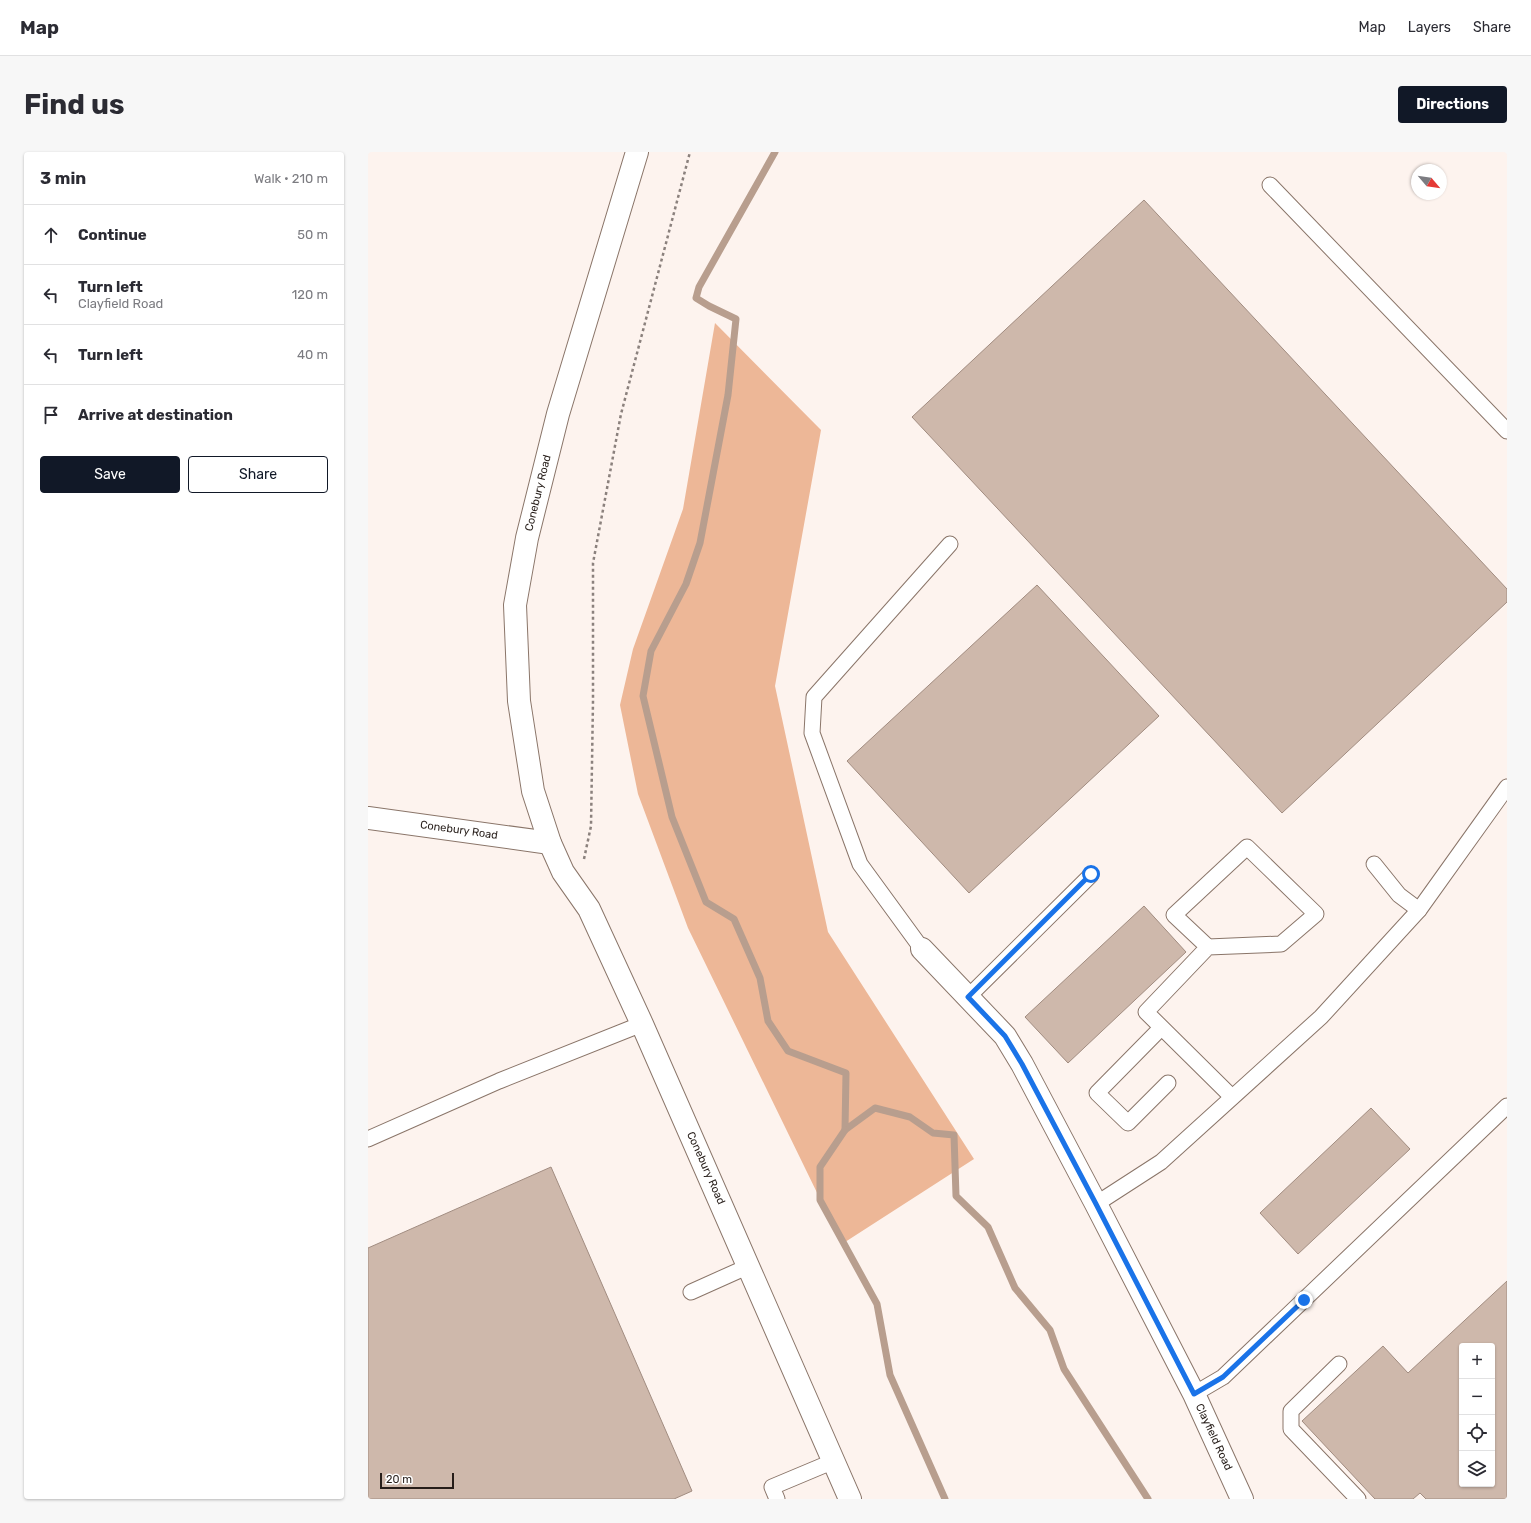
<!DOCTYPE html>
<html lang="en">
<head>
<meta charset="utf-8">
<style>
	:root { --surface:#fff; --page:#f7f7f7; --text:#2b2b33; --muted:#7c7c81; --line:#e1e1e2; --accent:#111827 }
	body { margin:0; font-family:Rubik,sans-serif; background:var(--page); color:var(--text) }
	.controls { position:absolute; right:12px; bottom:12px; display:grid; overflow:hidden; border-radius:4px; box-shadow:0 1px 3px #0004 }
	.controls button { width:36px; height:36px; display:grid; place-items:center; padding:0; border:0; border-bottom:1px solid var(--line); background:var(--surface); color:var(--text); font:20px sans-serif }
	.compass { position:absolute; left:1043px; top:12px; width:36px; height:36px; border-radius:50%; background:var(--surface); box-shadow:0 1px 3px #0004; rotate:119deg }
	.scale { position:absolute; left:12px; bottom:10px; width:74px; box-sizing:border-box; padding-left:4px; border:2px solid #261d19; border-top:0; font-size:11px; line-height:14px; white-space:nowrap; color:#261d19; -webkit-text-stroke:3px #fff; paint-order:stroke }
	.stop { position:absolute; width:12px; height:12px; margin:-9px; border:3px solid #1a73e8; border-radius:50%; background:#fff }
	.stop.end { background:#1a73e8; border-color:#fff; box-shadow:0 1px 4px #0008 }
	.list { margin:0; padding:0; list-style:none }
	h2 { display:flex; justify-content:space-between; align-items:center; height:52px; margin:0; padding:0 16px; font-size:17px }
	h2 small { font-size:13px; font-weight:400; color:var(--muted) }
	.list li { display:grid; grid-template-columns:26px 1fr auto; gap:12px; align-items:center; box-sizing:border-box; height:60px; padding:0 16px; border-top:1px solid var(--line) }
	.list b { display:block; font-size:15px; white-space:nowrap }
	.list p { margin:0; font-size:13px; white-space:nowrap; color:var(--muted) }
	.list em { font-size:13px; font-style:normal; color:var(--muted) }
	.actions { display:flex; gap:8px; padding:12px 16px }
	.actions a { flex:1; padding:9px 0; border:1px solid var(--accent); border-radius:4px; text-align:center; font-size:14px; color:var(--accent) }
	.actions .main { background:var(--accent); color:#fff }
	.icon { flex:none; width:22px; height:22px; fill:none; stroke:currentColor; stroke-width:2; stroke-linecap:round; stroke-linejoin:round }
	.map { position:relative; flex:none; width:1139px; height:1347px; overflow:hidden; border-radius:4px }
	header { display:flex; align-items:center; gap:24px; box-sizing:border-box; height:56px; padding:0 20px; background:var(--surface); border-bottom:1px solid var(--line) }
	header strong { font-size:19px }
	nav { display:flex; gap:22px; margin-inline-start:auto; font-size:14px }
	.intro { display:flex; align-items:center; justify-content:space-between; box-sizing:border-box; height:96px; padding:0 24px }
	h1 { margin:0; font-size:28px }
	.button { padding:10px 18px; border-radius:4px; background:var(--accent); color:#fff; font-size:14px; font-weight:700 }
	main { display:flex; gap:24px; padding:0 24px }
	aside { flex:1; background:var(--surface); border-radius:4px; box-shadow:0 1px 3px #0004 }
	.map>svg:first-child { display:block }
	.green { fill:#edb797 }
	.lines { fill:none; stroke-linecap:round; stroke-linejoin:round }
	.stream { stroke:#b89e8e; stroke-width:7 }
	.building { fill:#ceb8ab; stroke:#a18c80; fill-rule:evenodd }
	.lane-casing { stroke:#8a7569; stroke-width:17 }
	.street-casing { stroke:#8a7569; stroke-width:24 }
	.path { stroke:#8b817d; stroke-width:2.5; stroke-dasharray:3 3; stroke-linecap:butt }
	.lane { stroke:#fff; stroke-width:15 }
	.street { stroke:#fff; stroke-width:22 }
	.route { stroke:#1a73e8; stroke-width:5 }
	.labels { text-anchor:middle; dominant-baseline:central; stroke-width:3; stroke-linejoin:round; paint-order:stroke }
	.street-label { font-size:11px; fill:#261d19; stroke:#fff }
</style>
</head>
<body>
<header>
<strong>Map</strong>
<nav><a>Map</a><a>Layers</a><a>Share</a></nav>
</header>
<div class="intro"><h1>Find us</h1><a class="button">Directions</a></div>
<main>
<aside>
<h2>3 min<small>Walk · 210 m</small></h2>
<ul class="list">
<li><svg class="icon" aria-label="ahead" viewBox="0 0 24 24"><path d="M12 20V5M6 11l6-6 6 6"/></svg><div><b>Continue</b></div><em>50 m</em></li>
<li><svg class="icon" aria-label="left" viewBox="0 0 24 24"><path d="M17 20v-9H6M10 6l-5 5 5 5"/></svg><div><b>Turn left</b><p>Clayfield Road</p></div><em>120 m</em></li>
<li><svg class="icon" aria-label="left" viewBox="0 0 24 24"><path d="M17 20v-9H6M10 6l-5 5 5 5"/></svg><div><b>Turn left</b></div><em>40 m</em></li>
<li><svg class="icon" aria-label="arrive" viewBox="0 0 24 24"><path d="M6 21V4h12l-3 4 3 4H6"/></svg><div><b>Arrive at destination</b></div></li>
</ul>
<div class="actions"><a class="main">Save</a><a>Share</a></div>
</aside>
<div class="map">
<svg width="1139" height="1347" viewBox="0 0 1139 1347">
	<rect width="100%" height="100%" fill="#fdf3ee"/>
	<polygon class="green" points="347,171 453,278 407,534 460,780 606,1007 474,1092 320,776 270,642 252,553 265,497 315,357"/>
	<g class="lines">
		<g class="stream">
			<polyline points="407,0 331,135 328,146 341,154 368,167 360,243 332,391 318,432 283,499 275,544 304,665 338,750 366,767 392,826 400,869 420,899 478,921 477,978 507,956 542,965 565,981 586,983 588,1044 620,1075 647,1136 682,1178 696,1217 780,1347"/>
			<polyline points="477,978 452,1015 452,1048 509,1152 522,1223 577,1347"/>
		</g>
	</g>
	<g class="building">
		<polygon points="776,48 1139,437 1139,450 914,661 544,265"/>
		<polygon points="669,433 791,564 601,741 479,609"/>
		<polygon points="776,754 818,800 700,911 657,865"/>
		<polygon points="1003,956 1042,997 930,1102 892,1061"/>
		<polygon points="183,1015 324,1339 306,1347 0,1347 0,1096"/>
		<path d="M1139,1129v218h-81l-6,-6 -7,6h-38l-73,-78 81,-75 25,27zM1094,1194h30v138h-30z"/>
	</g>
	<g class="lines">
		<g class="lane-casing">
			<g id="lane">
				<polyline points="902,33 1139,279"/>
				<polyline points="1006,712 1031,743 1051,758"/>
				<polyline points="840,795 806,763 879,695 948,762 913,792 840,795 778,860 864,945"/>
				<polyline points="554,797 492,712 444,581 446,545 582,392"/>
				<polyline points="600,845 723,723"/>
				<polyline points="793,876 729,941 760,971 800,931"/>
				<polyline points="0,987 131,929 274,872"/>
				<polyline points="728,1052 793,1010 953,865 1051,758 1139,635"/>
				<polyline points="323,1140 381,1114"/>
				<polyline points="971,1212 923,1259 923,1277 990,1347"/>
				<polyline points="826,1242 855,1225 1139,954"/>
				<polyline points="409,1347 404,1335 466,1309"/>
			</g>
		</g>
		<g class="street-casing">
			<g id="street">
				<polyline points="269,0 190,262 159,386 147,453 151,549 165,639 182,691 195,720 221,757 274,872 482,1347"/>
				<polyline points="0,666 182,691"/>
				<polyline points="554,797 637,884 654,912 728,1052 826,1242 874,1347"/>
			</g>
		</g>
		<polyline class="path" points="216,707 223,674 225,549 225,411 253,262 322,0"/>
		<use href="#lane" class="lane"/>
		<use href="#street" class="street"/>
	</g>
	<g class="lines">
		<polyline class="route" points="723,722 600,845 637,884 654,912 728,1052 826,1242 855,1225 936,1148"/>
	</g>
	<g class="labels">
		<g class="street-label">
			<text transform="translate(170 341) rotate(-76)">Conebury Road</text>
			<text transform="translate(91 678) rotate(8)">Conebury Road</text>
			<text transform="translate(338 1016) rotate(66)">Conebury Road</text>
			<text transform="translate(846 1285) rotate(65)">Clayfield Road</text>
		</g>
	</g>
</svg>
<div class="controls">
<button>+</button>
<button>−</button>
<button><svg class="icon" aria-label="locate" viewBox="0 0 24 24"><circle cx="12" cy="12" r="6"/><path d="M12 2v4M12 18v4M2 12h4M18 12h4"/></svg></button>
<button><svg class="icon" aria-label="layers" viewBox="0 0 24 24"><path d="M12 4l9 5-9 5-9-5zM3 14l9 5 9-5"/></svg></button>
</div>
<svg class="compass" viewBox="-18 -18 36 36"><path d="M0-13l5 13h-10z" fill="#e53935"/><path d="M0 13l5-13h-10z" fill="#7c7c81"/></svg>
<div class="scale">20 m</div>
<div class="stop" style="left:723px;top:722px"></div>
<div class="stop end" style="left:936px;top:1148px"></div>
</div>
</main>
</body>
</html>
